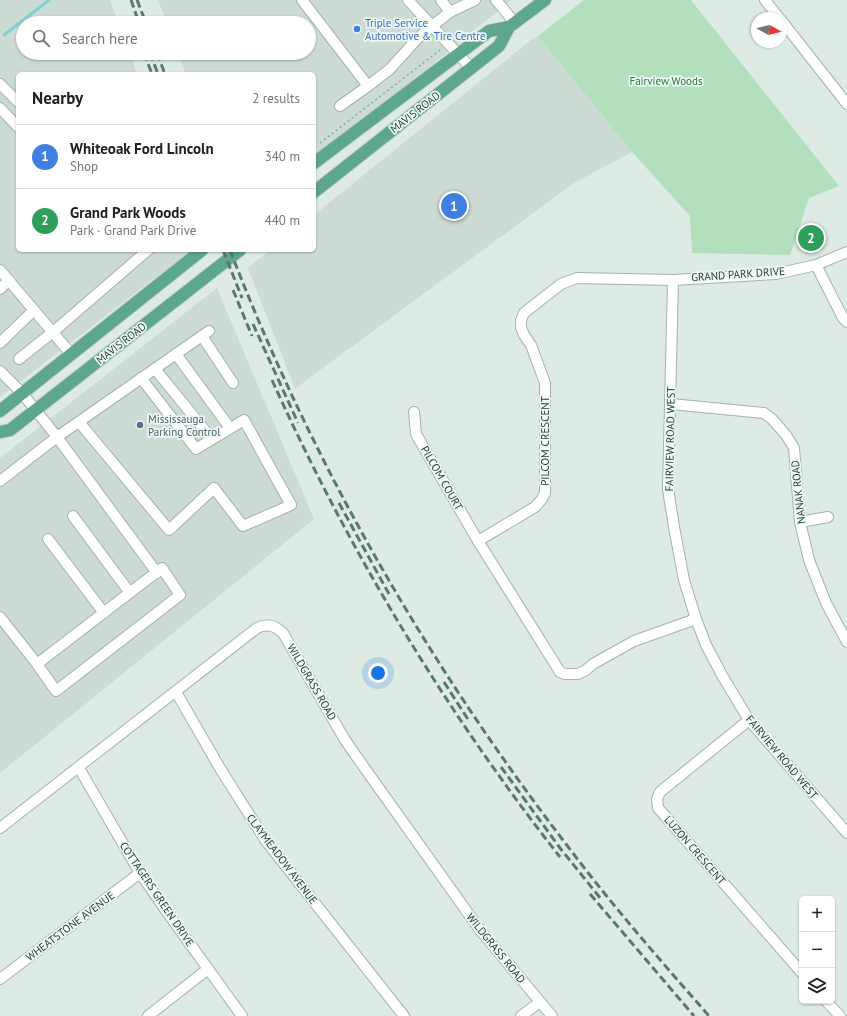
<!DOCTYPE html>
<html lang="en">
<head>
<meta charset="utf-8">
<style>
	:root { --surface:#fff; --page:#f6f6f6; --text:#202124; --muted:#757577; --line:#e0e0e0; --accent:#0f766e }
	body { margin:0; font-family:"PT Sans",sans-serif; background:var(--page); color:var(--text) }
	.controls { position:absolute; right:12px; bottom:12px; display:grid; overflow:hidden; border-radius:6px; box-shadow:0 1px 3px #0004 }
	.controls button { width:36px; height:36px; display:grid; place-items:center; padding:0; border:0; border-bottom:1px solid var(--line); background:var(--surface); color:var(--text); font:20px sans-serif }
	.compass { position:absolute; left:751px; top:12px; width:36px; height:36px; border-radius:50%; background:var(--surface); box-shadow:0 1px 3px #0004; rotate:98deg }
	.you { position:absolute; left:378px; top:673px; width:14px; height:14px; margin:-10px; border:3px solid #fff; border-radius:50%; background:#1a73e8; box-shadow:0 0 0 6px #1a73e833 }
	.badge { display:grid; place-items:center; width:26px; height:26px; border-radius:50%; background:var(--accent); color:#fff; font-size:13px; font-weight:700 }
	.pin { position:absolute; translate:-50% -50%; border:2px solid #fff; box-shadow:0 1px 4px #0006 }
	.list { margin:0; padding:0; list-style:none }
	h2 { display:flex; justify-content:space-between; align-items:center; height:52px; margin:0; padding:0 16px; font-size:17px }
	h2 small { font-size:13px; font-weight:400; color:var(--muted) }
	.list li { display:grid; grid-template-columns:26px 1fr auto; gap:12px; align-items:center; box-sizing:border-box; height:64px; padding:0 16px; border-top:1px solid var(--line) }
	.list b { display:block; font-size:15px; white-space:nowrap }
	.list p { margin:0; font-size:13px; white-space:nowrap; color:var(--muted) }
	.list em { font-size:13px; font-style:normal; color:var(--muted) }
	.icon { flex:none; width:22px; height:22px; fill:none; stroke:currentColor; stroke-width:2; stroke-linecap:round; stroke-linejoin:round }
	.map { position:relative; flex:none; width:847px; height:1016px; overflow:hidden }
	.search { position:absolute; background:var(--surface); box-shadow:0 1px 3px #0004; left:16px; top:16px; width:300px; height:44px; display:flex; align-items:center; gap:10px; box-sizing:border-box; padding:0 14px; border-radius:22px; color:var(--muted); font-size:15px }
	.panel { position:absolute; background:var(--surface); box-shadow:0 1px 3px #0004; left:16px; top:72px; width:300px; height:180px; border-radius:6px }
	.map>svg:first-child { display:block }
	.built { fill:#ccdbd3 }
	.green { fill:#b4dfbd }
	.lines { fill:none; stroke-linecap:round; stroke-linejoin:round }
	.stream { stroke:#7fcfd7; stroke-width:3 }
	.minor-casing { stroke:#a1b3ab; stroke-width:12 }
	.major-casing { stroke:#c0c8c6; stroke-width:14 }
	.path { stroke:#7bb29e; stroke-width:1.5; stroke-dasharray:2 3; stroke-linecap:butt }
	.minor { stroke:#fff; stroke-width:10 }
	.major { stroke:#5da68f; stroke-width:12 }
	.rail { stroke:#57796e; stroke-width:3; stroke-dasharray:8 4; stroke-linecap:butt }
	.shop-dot { fill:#3f7fe0; stroke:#eef8f2; stroke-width:1.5 }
	.service-dot { fill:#5c6f8a; stroke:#eef8f2; stroke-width:1.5 }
	.labels { text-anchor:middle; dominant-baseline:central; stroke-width:3.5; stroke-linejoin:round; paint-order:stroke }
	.shop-label { font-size:11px; fill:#366cbe; stroke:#eef8f2; text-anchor:start }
	.park-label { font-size:11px; fill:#24773f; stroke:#eef8f2 }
	.street-label { font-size:11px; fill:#1e3c32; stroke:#eef8f2 }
	.service-label { font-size:11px; fill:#4e5e75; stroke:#eef8f2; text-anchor:start }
</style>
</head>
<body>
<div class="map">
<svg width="847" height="1016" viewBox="0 0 847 1016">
	<rect width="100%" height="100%" fill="#deebe4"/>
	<g class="built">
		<polygon points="0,0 110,0 118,23 23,23 23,53 130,53 137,74 18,74 18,250 191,250 0,397"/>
		<polygon points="158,0 511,0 314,162 314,74 186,74 178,53 309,53 309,23 167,23"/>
		<polygon points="538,36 632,152 574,183 312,376 295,389 248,268 270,250 314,250 314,215 531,40"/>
		<polygon points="217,288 314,519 0,773 0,458"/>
	</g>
	<polygon class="green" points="584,0 691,0 839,186 809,198 790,255 692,253 690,216 632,152 538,36"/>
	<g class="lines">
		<polyline class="stream" points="4,35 49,0"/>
		<g class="minor-casing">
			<g id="minor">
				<polyline points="302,0 368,86 390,69 417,39 432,26 450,12 475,0"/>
				<polyline points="408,0 471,68"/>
				<polyline points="441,0 450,12"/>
				<polyline points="496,0 515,23"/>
				<polyline points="765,0 779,18"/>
				<polyline points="781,20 847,104"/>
				<polyline points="0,84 18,102"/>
				<polyline points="340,106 368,86"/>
				<polyline points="0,108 18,127"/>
				<polyline points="816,265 843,318 847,322"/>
				<polyline points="0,270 71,354"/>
				<polyline points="673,280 668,489 674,527 684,580 696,619 706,645 723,677 749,720 847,833"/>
				<polyline points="0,289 9,280"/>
				<polyline points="202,336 233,383"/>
				<polyline points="0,343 34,310"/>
				<polyline points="176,354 230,428"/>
				<polyline points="19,359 53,332 148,250"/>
				<polyline points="155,369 212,439"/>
				<polyline points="0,371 22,393 57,437 209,331"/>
				<polyline points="671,404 764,413 772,419 786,435 794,448 800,522 809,560 826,603 847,642"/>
				<polyline points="414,412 416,434 478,541 560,672 565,674 578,674 586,670 593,664 634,641 696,619"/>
				<polyline points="79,422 169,530 214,488 243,526 291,505 244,420 196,449 141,378"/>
				<polyline points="0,481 57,437 157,573"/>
				<polyline points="73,516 130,593"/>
				<polyline points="800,522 828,517"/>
				<polyline points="48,539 104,613"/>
				<polyline points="478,541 535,507 542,499 545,493 545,383 531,345 524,335 521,327 521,320 524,313 561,284 577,278 673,280 776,274 816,265 847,252"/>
				<polyline points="0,617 37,664 56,691 180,595 162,568 37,664"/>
				<polyline points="176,692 221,770 266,841 404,1016"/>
				<polyline points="749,720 660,792 657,799 658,808 802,973"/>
				<polyline points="79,768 140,873 167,912 242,1016"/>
				<path d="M0,828l257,-200c10,-5 19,-2 26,5l62,107 21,30 114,160 72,86"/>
				<polyline points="0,979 140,873"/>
				<polyline points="826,1001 840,1016"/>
				<polyline points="148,1016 208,969"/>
				<polyline points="521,1016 540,1002"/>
			</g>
		</g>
		<g class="major-casing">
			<g id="major">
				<polyline points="314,163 489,31 509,27"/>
				<polyline points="314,192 499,46 509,27 545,0"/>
				<polyline points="0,411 202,250"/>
				<polyline points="0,432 10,430 240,250"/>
			</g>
		</g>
		<polyline class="path" points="320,143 440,50"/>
		<use href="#minor" class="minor"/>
		<use href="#major" class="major"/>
		<g class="rail">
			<polyline points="131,0 139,23"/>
			<polyline points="137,0 146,23"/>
			<polyline points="144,53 152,74"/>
			<polyline points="150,53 158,74"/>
			<polyline points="157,53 165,74"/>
			<polyline points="223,250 242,298"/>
			<path d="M230,250c82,213 197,413 336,594 45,60 94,116 143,172"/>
			<polyline points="233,290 252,336"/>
			<polyline points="253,324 298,423"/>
			<path d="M272,380c76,169 173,331 288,477"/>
			<polyline points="339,503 389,594"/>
			<polyline points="444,682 469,721"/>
			<polyline points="501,767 560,848 601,899"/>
			<polyline points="590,894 694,1016"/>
		</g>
	</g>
	<circle class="shop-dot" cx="357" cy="29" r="4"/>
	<circle class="service-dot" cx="140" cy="425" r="4"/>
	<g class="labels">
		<g class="shop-label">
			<text x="365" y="23">Triple Service<tspan x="365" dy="13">Automotive &amp; Tire Centre</tspan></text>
		</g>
		<g class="park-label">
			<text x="666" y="81">Fairview Woods</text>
		</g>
		<g class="street-label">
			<text transform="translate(415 112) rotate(-38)">MAVIS ROAD</text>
			<text transform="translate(738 274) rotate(-4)">GRAND PARK DRIVE</text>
			<text transform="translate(121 343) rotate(-38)">MAVIS ROAD</text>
			<text transform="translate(670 439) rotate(-89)">FAIRVIEW ROAD WEST</text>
			<text transform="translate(545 441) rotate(-90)">PILCOM CRESCENT</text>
			<text transform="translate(442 478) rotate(60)">PILCOM COURT</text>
			<text transform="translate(798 492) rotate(-96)">NANAK ROAD</text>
			<text transform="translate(312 682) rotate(60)">WILDGRASS ROAD</text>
			<text transform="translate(782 757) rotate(50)">FAIRVIEW ROAD WEST</text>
			<text transform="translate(695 850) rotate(49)">LUZON CRESCENT</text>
			<text transform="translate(282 859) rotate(53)">CLAYMEADOW AVENUE</text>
			<text transform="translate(157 894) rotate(56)">COTTAGERS GREEN DRIVE</text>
			<text transform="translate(70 926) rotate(-37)">WHEATSTONE AVENUE</text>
			<text transform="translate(496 948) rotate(51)">WILDGRASS ROAD</text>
		</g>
		<g class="service-label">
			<text x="148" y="419">Mississauga<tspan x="148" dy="13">Parking Control</tspan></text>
		</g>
	</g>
</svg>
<div class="controls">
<button>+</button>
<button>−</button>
<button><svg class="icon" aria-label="layers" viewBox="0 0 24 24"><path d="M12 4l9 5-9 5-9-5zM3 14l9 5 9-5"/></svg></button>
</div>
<svg class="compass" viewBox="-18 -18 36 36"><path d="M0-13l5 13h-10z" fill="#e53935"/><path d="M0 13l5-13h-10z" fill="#757577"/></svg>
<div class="you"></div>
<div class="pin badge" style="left:454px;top:206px;background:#3f7fe0">1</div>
<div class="pin badge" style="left:811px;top:238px;background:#2e9e5b">2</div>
<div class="search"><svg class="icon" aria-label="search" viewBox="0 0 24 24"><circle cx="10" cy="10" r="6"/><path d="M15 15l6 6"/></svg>Search here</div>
<section class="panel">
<h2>Nearby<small>2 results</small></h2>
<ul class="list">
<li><span class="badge" style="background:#3f7fe0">1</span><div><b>Whiteoak Ford Lincoln</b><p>Shop</p></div><em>340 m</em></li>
<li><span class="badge" style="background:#2e9e5b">2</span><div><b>Grand Park Woods</b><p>Park · Grand Park Drive</p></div><em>440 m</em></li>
</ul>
</section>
</div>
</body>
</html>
